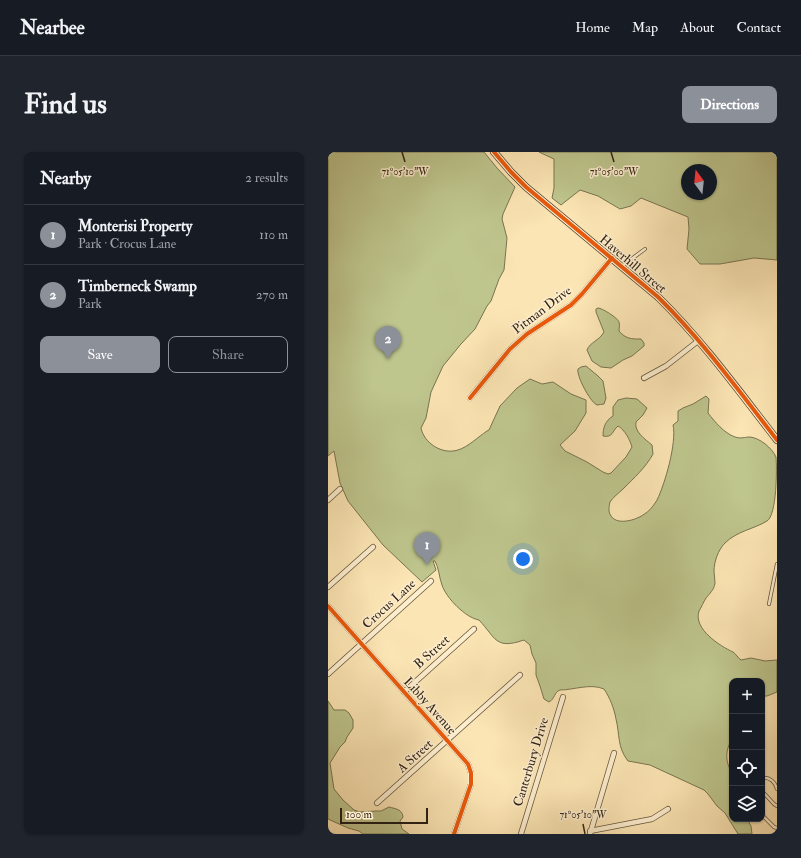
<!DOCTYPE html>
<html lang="en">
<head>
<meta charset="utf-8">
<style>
	:root { --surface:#171b24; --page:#20242c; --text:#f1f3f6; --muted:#9ea1a6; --line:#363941; --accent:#8c9099 }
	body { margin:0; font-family:"IM FELL Double Pica",serif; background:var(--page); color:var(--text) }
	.controls { position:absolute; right:12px; bottom:12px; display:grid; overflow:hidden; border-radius:8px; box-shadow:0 1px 3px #0004 }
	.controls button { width:36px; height:36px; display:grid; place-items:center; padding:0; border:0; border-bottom:1px solid var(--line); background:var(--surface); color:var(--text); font:20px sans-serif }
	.compass { position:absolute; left:353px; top:12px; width:36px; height:36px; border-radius:50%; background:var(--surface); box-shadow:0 1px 3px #0004; rotate:345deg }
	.scale { position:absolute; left:12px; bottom:10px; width:88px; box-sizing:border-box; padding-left:4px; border:2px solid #322214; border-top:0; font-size:11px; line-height:14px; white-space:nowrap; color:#322214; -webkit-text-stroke:3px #fdeece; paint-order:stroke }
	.you { position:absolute; left:195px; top:407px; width:14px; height:14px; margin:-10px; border:3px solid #fff; border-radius:50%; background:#1a73e8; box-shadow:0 0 0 6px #1a73e833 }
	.badge { display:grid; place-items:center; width:26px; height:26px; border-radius:50%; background:var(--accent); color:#fff; font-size:13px; font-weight:700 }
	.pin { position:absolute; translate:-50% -33px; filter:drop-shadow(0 1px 2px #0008) }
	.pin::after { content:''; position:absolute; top:21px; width:14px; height:12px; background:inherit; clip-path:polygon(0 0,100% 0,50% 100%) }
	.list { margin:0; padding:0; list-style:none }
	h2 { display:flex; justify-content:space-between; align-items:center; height:52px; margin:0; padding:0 16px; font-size:17px }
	h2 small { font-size:13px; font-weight:400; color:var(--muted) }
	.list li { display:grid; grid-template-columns:26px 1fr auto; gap:12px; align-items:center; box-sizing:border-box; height:60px; padding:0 16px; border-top:1px solid var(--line) }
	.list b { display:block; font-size:15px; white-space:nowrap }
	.list p { margin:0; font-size:13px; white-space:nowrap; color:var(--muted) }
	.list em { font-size:13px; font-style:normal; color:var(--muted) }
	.actions { display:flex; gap:8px; padding:12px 16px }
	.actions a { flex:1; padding:9px 0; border:1px solid var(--accent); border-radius:8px; text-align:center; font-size:14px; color:var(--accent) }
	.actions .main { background:var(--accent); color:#fff }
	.icon { flex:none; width:22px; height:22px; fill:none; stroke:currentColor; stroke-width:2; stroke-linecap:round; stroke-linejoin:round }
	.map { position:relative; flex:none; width:449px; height:682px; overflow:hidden; border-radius:8px }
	header { display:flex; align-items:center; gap:24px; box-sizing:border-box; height:56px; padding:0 20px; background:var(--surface); border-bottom:1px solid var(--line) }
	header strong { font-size:19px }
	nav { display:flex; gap:22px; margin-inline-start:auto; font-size:14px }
	.intro { display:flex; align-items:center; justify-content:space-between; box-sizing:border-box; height:96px; padding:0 24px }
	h1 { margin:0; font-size:28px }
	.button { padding:10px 18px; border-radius:8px; background:var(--accent); color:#fff; font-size:14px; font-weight:700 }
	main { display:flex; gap:24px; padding:0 24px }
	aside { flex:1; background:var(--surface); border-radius:8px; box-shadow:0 1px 3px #0004 }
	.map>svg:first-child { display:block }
	.green { fill:#bec58d; stroke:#787450; fill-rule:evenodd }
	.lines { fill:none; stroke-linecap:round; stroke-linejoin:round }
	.service-casing { stroke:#64533c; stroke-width:4 }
	.minor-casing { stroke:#64533c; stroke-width:6 }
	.tertiary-casing { stroke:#64533c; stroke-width:8 }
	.service { stroke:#fdeece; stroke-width:2.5 }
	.minor { stroke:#fdeece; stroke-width:4.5 }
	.tertiary { stroke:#fdeece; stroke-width:6 }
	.cycleway-casing { stroke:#fdeece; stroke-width:6 }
	.cycleway { stroke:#e8590c; stroke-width:4 }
	.ticks { fill:none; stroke:#322214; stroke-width:1.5 }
	.labels { text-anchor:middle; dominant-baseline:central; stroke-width:3; stroke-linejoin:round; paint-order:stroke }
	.street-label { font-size:13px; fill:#322214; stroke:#fdeece }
	.ticks-label { font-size:10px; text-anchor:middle; fill:#322214; stroke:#fdeece; stroke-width:3; stroke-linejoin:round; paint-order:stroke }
</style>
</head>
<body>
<header>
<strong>Nearbee</strong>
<nav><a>Home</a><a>Map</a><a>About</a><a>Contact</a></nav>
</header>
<div class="intro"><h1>Find us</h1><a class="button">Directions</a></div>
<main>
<aside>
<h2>Nearby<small>2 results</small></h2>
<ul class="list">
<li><span class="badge">1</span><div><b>Monterisi Property</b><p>Park · Crocus Lane</p></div><em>110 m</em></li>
<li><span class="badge">2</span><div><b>Timberneck Swamp</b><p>Park</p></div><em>270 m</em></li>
</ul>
<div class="actions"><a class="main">Save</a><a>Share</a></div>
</aside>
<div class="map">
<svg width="449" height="682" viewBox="0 0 449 682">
	<rect width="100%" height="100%" fill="#fce5b4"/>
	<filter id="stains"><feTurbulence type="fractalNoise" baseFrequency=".005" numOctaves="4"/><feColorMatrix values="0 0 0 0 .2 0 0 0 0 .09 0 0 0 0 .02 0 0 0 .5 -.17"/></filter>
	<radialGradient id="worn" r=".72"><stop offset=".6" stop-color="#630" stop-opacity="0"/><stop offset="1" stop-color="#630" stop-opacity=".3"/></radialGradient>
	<g class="green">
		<path d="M0,0h156l13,16 18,19 -12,27 -1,5 5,19 -3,32 -5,9 -8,22 -4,5 -12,23 -14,15 -18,22 -12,26 -5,26 -5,10c3,15 21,27 37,22 10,-3 20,-13 29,-19l2,-1 11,-24 17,-18 13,-9 12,5 11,-2 18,12 15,6v13l-11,18 -15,14 5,6 22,11 16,10 5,2 3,-1 15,-16 6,-10c-2,-7 -7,-17 -14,-21 -6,5 -5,12 -15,10 0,-8 2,-15 10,-20v-9l5,-7 8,-2 11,1 10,9 -4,7 -7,7c-2,10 9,17 16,23l1,9c-7,13 -19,24 -30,35 -4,4 -10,8 -13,13 -1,3 -1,6 -1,9 3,16 25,10 34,4 6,-3 11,-10 14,-15 8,-16 20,-58 16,-75l5,-4v-10l5,-3 10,-4 13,-8 3,3 -1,14c7,9 16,20 27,24 6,2 10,0 15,0 10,1 22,11 26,20 1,10 1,58 -9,64 -13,8 -30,10 -42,22 -7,7 -11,19 -11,28 0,4 1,8 1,12 -1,7 -5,10 -9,15 -2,3 -5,10 -7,13 -6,18 21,35 34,41 3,2 5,6 8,8l10,-2 14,3 12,-1v32l-10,4h-5v-15h-30v58c-7,12 -7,22 0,34v46h15l4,7 1,8h-14l-13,-21 -8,-7 -9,-12 -4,-4 -54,-25 -22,-4c-11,-14 -8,-26 -12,-42 -2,-11 -6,-21 -12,-30 -14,-6 -30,1 -44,1 -6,2 -5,9 -11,12l-5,-3 -4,-13 -4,-11v-12l-4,-9 -2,-9 -6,-5c-29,10 -28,-2 -45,-20 -13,-2 -33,-22 -37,-35 -3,-8 -3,-17 -7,-24h-2l3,9 -14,12 -39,-37 -35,-44 -8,-18 -6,-32 -6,5z"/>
		<path d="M211,0h238v108l-23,-2 -34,6h-20l-13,-15 2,-20 -1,-12 -47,-19 -10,8 -11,3 -22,-13 -18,-6 -19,15 -9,-7 2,-10v-29zM359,18h24v24h-24z"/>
		<path d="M270,156c4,0 20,10 21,14 1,3 0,6 0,9 7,8 12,8 22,8l3,4v3l-12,10 -9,4 -12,8 -10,-1 -9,-6 -5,-11c3,-8 12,-9 17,-18l-8,-20v-3z"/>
		<path d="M258,214l12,10 5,5 3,17 -2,6c-2,0 -5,1 -7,1 -7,-3 -21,-30 -19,-36l3,-2z"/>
		<path d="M0,549l6,9h11l4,3 4,7v8l-6,9 -2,5 -5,5 -10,16 4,26 9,11 11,10 6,2 16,-1h5l8,-4c7,2 13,2 14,10l-3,4 2,8 7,5h-46l-4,-3 -11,-3 -20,-9z"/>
	</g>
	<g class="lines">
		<g class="service-casing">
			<g id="service">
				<polyline points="294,114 317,97"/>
				<polyline points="441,452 449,412"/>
				<path d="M434,626c8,-1 13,4 15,11"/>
				<polyline points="434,639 446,652 449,654"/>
				<polyline points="434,663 446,675 449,676"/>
			</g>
		</g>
		<g class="minor-casing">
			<g id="minor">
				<polyline points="316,226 338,214 370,189"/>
				<polyline points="142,246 182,197 199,182 243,153 254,142 284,106"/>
				<polyline points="0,348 12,337"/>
				<polyline points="0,435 45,395"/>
				<polyline points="0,454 140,612 143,621 143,632 126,682"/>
				<polyline points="0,522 103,429"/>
				<polyline points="76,540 146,477"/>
				<polyline points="49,651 192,523"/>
				<polyline points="262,679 324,667 340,657"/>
				<polyline points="193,682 235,545"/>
				<polyline points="262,682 286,601"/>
			</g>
		</g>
		<g class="tertiary-casing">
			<path id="tertiary" d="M166,0l17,20 15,15 132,110c44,43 81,94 119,143"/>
		</g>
		<use href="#service" class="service"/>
		<use href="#minor" class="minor"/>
		<use href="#tertiary" class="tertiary"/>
		<g class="cycleway-casing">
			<g id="cycleway">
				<path d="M166,0l17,20 15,15 132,110c44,43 81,94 119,143"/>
				<polyline points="142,246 182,197 199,182 243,153 254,142 284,106"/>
				<polyline points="0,454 140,612 143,621 143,632 126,682"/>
			</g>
		</g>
		<use href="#cycleway" class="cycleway"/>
	</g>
	<path class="ticks" d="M74,0l3,10M283,0l3,10M255,672l2,10"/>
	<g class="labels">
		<g class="street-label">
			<text transform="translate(305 112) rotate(40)">Haverhill Street</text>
			<text transform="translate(214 158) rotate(-37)">Pitman Drive</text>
			<text transform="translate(61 452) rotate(-42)">Crocus Lane</text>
			<text transform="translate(104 500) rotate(-42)">B Street</text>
			<text transform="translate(102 554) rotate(48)">Libby Avenue</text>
			<text transform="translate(87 604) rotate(-42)">A Street</text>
			<text transform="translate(203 610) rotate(-73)">Canterbury Drive</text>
		</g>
	</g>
	<g class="ticks-label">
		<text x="77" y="23">71°05'10"W</text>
		<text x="286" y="23">71°05'00"W</text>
		<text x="255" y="666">71°05'10"W</text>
	</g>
	<rect width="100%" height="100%" filter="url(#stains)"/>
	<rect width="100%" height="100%" fill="url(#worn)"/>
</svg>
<div class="controls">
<button>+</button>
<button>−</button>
<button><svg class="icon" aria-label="locate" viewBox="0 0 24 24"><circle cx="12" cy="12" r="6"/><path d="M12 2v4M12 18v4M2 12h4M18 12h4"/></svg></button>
<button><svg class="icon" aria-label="layers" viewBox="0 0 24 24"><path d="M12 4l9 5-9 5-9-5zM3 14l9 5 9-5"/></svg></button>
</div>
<svg class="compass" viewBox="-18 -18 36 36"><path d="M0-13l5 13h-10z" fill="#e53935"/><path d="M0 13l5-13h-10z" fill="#9ea1a6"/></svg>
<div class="scale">100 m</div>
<div class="you"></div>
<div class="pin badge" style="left:99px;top:413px">1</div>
<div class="pin badge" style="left:60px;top:207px">2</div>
</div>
</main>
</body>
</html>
